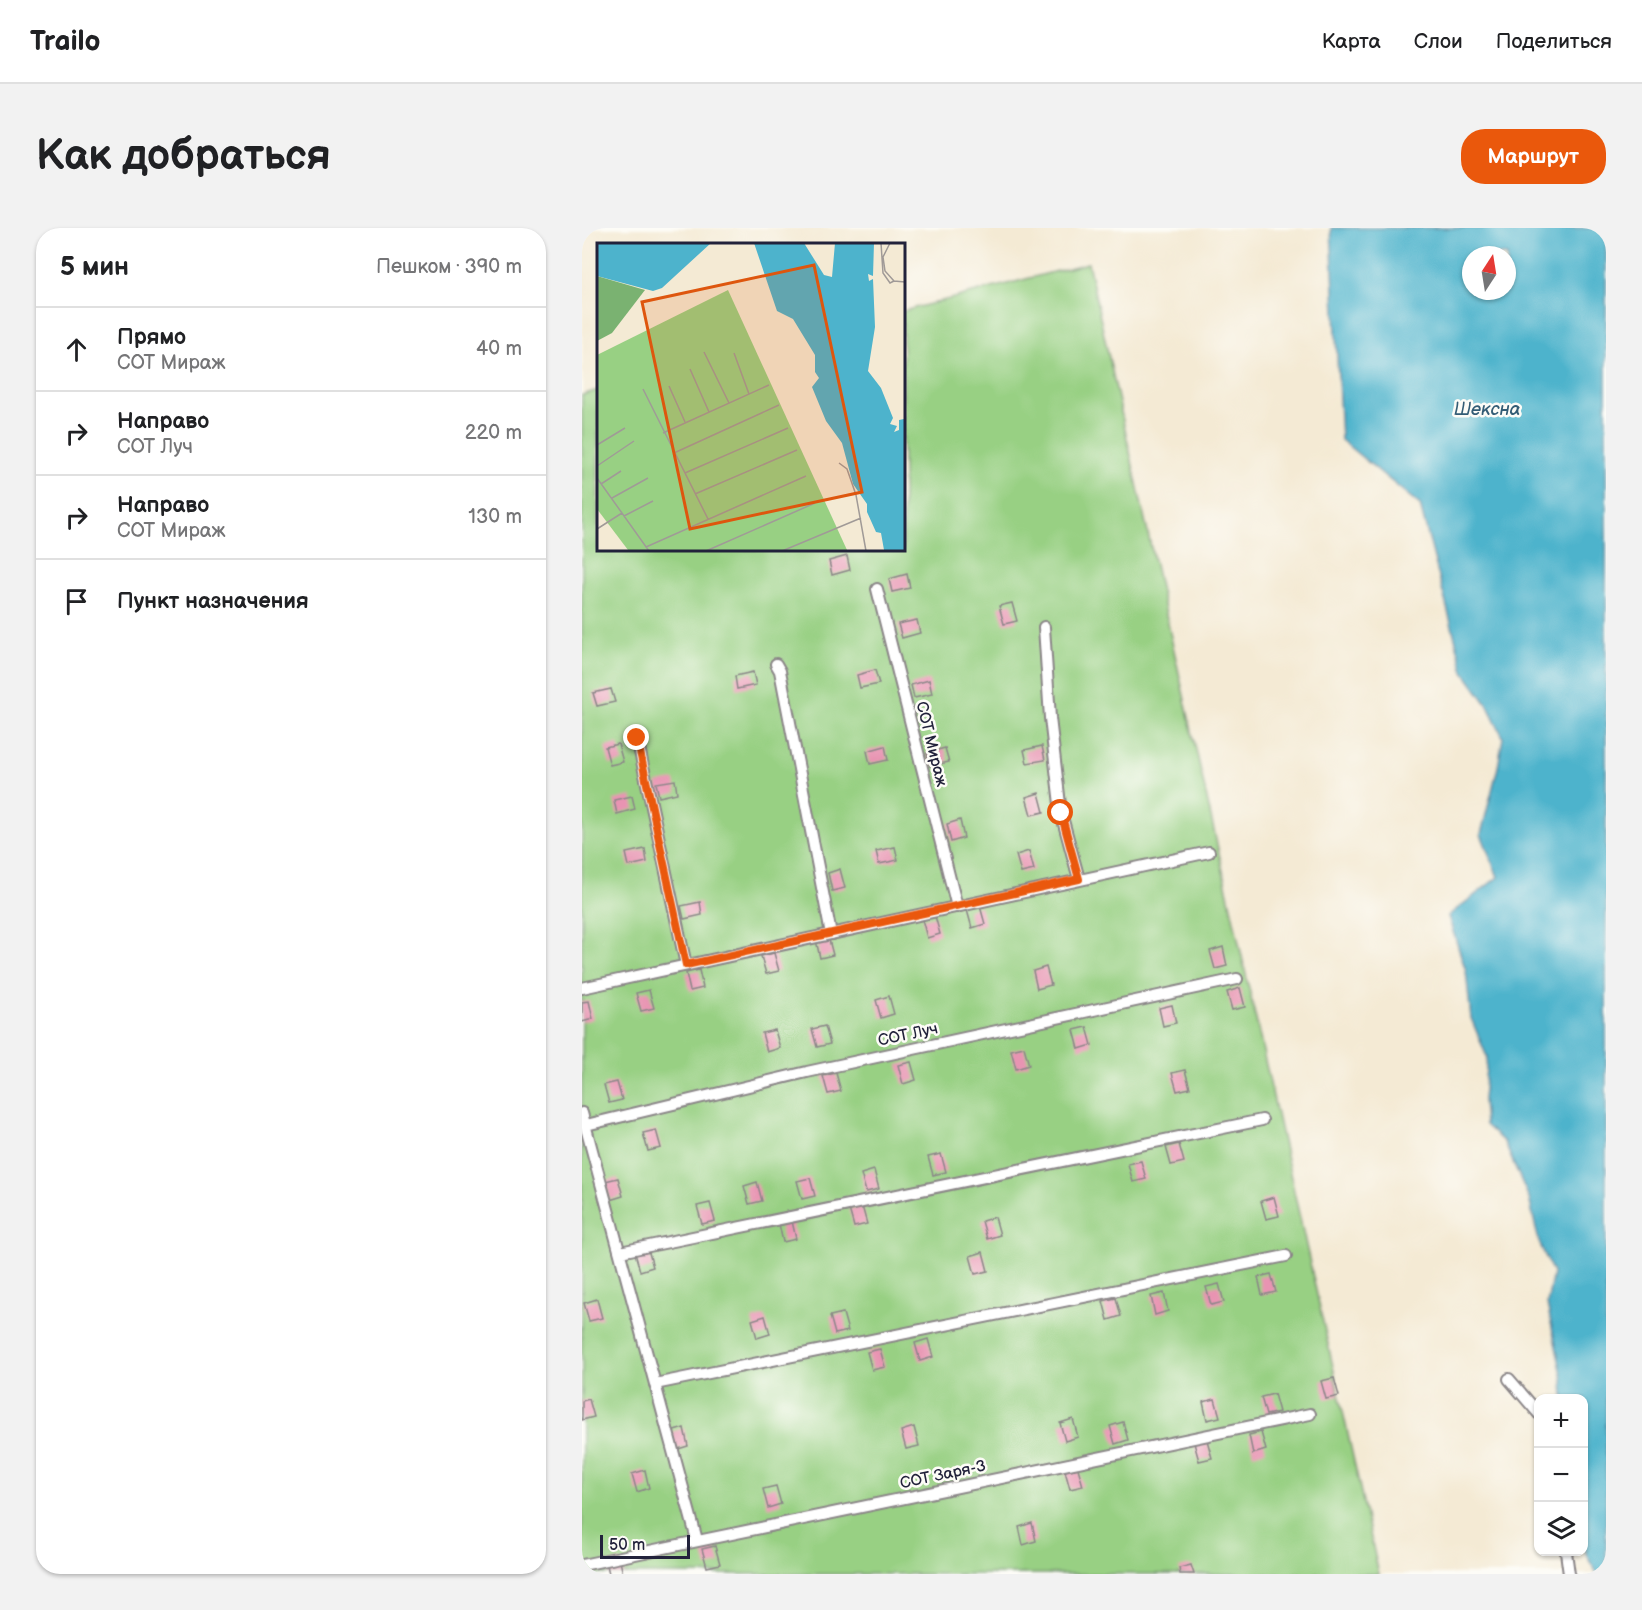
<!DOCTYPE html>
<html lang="ru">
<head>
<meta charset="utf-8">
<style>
	:root { --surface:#fff; --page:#f2f2f2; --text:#202124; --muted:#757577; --line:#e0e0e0; --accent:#ea580c }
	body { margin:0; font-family:"Balsamiq Sans",sans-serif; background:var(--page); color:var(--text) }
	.controls { position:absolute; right:18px; bottom:18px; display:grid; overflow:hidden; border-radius:12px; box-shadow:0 2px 4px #0004 }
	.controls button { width:54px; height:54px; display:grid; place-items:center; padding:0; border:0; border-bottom:2px solid var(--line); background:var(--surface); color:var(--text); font:30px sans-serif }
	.compass { position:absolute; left:880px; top:18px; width:54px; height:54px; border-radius:50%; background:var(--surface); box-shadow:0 2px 4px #0004; rotate:12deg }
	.scale { position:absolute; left:18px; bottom:15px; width:90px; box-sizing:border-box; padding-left:6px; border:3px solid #22223b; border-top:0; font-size:16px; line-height:21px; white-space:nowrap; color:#22223b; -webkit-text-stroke:4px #fdfcf7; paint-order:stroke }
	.stop { position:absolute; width:18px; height:18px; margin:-14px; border:4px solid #ea580c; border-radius:50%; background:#fff }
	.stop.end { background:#ea580c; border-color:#fff; box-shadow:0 2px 6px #0008 }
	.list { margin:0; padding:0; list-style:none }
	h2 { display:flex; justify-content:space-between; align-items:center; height:78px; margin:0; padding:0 24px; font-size:26px }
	h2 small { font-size:20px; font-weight:400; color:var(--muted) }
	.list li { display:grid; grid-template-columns:39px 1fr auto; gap:18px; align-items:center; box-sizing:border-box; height:84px; padding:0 24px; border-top:2px solid var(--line) }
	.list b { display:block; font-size:22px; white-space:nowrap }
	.list p { margin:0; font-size:20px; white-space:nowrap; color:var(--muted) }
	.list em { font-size:20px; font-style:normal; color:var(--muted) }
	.icon { flex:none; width:33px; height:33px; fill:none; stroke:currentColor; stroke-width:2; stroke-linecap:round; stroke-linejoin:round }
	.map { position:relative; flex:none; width:1024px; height:1346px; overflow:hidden; border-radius:24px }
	header { display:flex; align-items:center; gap:36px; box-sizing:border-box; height:84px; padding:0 30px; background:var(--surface); border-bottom:2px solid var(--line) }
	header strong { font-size:28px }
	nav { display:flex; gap:33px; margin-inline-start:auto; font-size:21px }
	.intro { display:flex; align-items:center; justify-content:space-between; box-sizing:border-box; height:144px; padding:0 36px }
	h1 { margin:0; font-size:42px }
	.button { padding:15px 27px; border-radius:24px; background:var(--accent); color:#fff; font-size:21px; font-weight:700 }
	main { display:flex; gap:36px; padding:0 36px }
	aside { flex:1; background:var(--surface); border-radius:24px; box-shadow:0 2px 4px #0004 }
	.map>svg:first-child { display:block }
	.green { fill:#98d083; stroke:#5d795f; stroke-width:1.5 }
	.water { fill:#4db3cc; stroke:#386a84; stroke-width:1.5; fill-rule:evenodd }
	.building { fill:#e894b2 }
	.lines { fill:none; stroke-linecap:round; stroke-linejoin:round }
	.street-casing { stroke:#8b8688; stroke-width:14 }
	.street { stroke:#fff; stroke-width:10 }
	.route { stroke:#ea580c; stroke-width:8 }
	.labels { text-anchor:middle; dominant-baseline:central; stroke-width:5; stroke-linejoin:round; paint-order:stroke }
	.street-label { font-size:16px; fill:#22223b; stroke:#fdfcf7 }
	.water-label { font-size:18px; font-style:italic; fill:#335c75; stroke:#fdfcf7 }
	.inset-road { fill:none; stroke:#a09a97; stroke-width:1.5 }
	.view { fill:#de560e; fill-opacity:0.15; stroke:#de560e; stroke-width:3 }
	.inset-edge { fill:none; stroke:#22223b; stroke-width:3 }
</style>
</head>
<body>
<header>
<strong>Trailo</strong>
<nav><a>Карта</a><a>Слои</a><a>Поделиться</a></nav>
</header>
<div class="intro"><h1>Как добраться</h1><a class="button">Маршрут</a></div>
<main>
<aside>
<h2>5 мин<small>Пешком · 390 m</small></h2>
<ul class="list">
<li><svg class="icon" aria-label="ahead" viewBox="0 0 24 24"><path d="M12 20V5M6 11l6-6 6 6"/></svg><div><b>Прямо</b><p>СОТ Мираж</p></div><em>40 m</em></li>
<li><svg class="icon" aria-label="right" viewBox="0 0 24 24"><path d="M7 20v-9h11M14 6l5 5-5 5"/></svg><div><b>Направо</b><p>СОТ Луч</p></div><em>220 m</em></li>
<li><svg class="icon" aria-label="right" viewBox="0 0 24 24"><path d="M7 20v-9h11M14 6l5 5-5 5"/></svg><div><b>Направо</b><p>СОТ Мираж</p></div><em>130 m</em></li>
<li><svg class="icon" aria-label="arrive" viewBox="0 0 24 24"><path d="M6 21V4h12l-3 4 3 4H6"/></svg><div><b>Пункт назначения</b></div></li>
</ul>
</aside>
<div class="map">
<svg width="1024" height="1346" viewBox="0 0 1024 1346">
	<rect width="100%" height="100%" fill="#fdfcf7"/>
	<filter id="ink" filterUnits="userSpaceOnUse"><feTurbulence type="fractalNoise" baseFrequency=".0167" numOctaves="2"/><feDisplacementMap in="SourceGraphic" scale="12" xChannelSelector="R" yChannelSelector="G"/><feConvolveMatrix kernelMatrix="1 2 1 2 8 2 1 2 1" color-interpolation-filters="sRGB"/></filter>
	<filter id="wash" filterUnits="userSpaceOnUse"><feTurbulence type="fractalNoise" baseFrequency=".008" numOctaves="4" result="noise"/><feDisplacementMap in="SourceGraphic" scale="24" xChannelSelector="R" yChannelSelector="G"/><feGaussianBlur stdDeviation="1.35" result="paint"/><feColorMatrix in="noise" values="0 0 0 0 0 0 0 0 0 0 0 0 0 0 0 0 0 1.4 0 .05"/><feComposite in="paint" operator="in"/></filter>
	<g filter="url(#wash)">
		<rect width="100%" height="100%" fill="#f4ead4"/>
		<polygon class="green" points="506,35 797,1346 0,1346 0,167 16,162 16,321 321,321 321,83"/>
		<path class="water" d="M749,0h275v1346h-9l-13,-25v-151h-20l-1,-19 -16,-75 6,-31 -14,-31 -10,-44 -25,-56 -19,-17 -2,-25 4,-43 -16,-39 -5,-47 -18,-55 50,-39 -17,-43 17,-67 5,-30 -16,-33 -23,-32 -44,-167 -79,-65zM889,27h36v36h-36z"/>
		<g id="blocks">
			<g class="building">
				<polygon points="265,328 268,342 250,347 247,333"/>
				<polygon points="325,346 328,360 310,364 307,351"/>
				<polygon points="430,375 435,393 422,396 417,378"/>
				<polygon points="335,392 338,405 320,410 316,396"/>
				<polygon points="293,442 297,456 278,460 275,447"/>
				<polygon points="171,444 174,457 155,461 153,448"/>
				<polygon points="347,452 350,466 332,470 329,457"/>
				<polygon points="29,461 33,474 15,478 11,465"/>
				<polygon points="36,516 41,534 28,537 23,519"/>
				<polygon points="303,518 306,532 288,536 285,523"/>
				<polygon points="460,518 463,532 445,535 442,522"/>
				<polygon points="363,520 367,534 348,538 345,525"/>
				<polygon points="93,552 95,565 77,569 74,555"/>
				<polygon points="457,565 462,584 449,587 444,569"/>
				<polygon points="50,568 53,581 35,586 32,572"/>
				<polygon points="378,592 382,610 369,614 365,596"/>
				<polygon points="313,619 316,632 297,636 294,623"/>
				<polygon points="63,621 65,634 47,638 44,625"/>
				<polygon points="447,623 452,642 439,645 434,627"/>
				<polygon points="258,641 263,660 250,663 246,645"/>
				<polygon points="118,674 120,687 102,691 99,678"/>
				<polygon points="398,678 403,696 390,700 385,682"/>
				<polygon points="353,688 358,706 345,710 340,691"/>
				<polygon points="246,708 251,727 238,730 234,712"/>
				<polygon points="641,719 645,738 633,741 628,723"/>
				<polygon points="192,725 197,743 184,746 179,728"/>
				<polygon points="464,739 469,757 455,761 451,743"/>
				<polygon points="117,742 121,760 108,763 104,745"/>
				<polygon points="658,760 663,779 650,782 645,764"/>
				<polygon points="67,762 72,780 59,783 54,765"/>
				<polygon points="307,768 312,786 299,790 294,772"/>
				<polygon points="7,773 11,791 0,794 0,774"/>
				<polygon points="590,777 594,795 581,798 577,780"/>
				<polygon points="243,798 248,816 235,819 230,801"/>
				<polygon points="505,799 510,817 497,821 492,802"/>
				<polygon points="193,802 198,820 185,824 180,805"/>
				<polygon points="442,819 447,837 434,841 429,822"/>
				<polygon points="329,834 334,852 321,856 316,837"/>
				<polygon points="603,842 608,860 595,863 590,845"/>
				<polygon points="254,845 259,863 246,866 241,848"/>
				<polygon points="35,854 40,872 27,875 22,857"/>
				<polygon points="74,902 79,920 66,923 61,905"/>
				<polygon points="597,916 602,934 589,937 584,919"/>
				<polygon points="359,926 364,944 351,947 346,929"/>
				<polygon points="559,933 564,951 551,954 546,936"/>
				<polygon points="292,942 297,961 284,964 279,946"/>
				<polygon points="36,950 41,968 28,972 23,953"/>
				<polygon points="228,950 233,968 220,971 215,953"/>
				<polygon points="175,954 180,973 167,976 162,958"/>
				<polygon points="692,969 697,988 684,991 679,973"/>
				<polygon points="128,975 133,993 120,996 115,978"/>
				<polygon points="280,978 285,996 272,999 267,981"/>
				<polygon points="413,989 418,1007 405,1011 400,993"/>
				<polygon points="210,993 214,1011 201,1014 197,996"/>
				<polygon points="66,1021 71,1039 58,1043 53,1025"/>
				<polygon points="401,1024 406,1043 393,1046 388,1028"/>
				<polygon points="689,1046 694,1064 680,1067 676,1049"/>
				<polygon points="637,1056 642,1074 629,1077 624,1059"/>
				<polygon points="582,1065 586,1083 573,1087 569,1068"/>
				<polygon points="534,1070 539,1088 526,1092 521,1073"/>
				<polygon points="15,1071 20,1090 7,1093 2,1075"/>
				<polygon points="261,1085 266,1103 253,1106 248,1088"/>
				<polygon points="183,1088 188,1106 175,1110 170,1092"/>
				<polygon points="346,1111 351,1129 338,1133 333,1115"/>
				<polygon points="298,1121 303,1139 290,1142 285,1124"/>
				<polygon points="752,1150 757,1168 744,1171 739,1153"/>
				<polygon points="692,1166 697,1184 684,1187 679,1169"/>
				<polygon points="7,1171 12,1189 0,1192 0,1173"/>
				<polygon points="633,1171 638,1189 625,1192 621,1174"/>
				<polygon points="491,1191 496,1209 483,1213 478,1195"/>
				<polygon points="541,1194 546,1212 533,1216 528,1198"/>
				<polygon points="332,1199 337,1218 324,1221 319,1203"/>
				<polygon points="102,1200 106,1218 93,1222 89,1204"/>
				<polygon points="679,1204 684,1222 671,1226 667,1207"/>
				<polygon points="625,1212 630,1230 617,1233 612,1215"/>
				<polygon points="496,1240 501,1258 488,1261 483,1243"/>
				<polygon points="63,1242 67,1260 55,1264 50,1246"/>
				<polygon points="194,1258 199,1276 186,1280 181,1261"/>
				<polygon points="450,1295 454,1313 441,1317 437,1299"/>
				<polygon points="133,1318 138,1336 125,1339 120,1321"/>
				<polygon points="38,1333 41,1346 27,1346 25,1337"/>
				<polygon points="609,1337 612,1346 598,1346 597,1340"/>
			</g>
		</g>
	</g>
	<g filter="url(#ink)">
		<use href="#blocks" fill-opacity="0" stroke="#8b8688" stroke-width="1.5"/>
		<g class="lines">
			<g class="street-casing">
				<g id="street">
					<polyline points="295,361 375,679"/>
					<polyline points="462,399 468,490 479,585 497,651"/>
					<polyline points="194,436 198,443 249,706"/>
					<polyline points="55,510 104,737"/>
					<polyline points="0,760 627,624"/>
					<polyline points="0,885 115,1312"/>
					<polyline points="4,897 225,844 655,751"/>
					<polyline points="38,1024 680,892"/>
					<polyline points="927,1151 957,1186"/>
					<polyline points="73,1156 704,1028"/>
					<polyline points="984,1324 987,1346"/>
					<polyline points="0,1337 728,1186"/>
				</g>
			</g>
			<use href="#street" class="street"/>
		</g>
	</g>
	<g class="lines" filter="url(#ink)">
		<polyline class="route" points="55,510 104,737 497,651 479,585"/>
	</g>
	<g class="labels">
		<g class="street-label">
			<text transform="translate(349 516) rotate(76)">СОТ Мираж</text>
			<text transform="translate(326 807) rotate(-12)">СОТ Луч</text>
			<text transform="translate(361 1247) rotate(-12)">СОТ Заря-3</text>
		</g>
		<g class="water-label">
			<text x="905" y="181">Шексна</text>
		</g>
	</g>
	<g transform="translate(15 15)">
		<rect width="308" height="308" fill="#f4ead4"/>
		<path d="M131,47l119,260h-219l-31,-41v-154z" fill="#98d083"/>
		<path d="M0,33l48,14 -33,43 -15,8z" fill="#7ab271"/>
		<path d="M0,0h114l-49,45 -9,3 -56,-15zM157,0h50l20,32 8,2 3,-34h39l-1,33 -5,-2 1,7 4,-2 2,48 -7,44 13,17 12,30 -3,6 7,2 -3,6 5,-2v-10l5,-1v131h-20l-3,-17 -5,-1 -9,-20v-8l-14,-20 -11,-41 -16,-22 -14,-34 7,-9 -4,-6v-17l-22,-36 -16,-8z" fill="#4db3cc"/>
		<path class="inset-road" d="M284,0l2,30 7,10 4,-2M293,0l-7,14 2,14 9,10 11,1M107,109l25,51M137,110l15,41M93,126l19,43M72,143l16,36M46,146l65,130M66,190l106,-48M0,202l28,-17M77,210l105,-48M242,220l8,6 9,26 10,56M0,223l37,-25M88,230l103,-45M0,235l52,73M4,241l20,-13M98,251l102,-44M15,255l36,-20M27,273l29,-15M0,286l25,-16M49,304l160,-71M109,308l109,-48M185,308l79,-33"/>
		<path class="view" d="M217,22l48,227 -172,37 -48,-227z"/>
		<rect width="308" height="308" class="inset-edge"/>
	</g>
</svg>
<div class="controls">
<button>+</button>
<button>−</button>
<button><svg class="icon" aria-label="layers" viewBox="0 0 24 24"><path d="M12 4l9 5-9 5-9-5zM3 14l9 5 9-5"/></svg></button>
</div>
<svg class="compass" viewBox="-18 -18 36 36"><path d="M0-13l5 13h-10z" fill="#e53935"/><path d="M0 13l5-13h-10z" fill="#757577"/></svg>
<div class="scale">50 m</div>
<div class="stop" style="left:479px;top:585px"></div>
<div class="stop end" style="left:55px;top:510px"></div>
</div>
</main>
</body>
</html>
